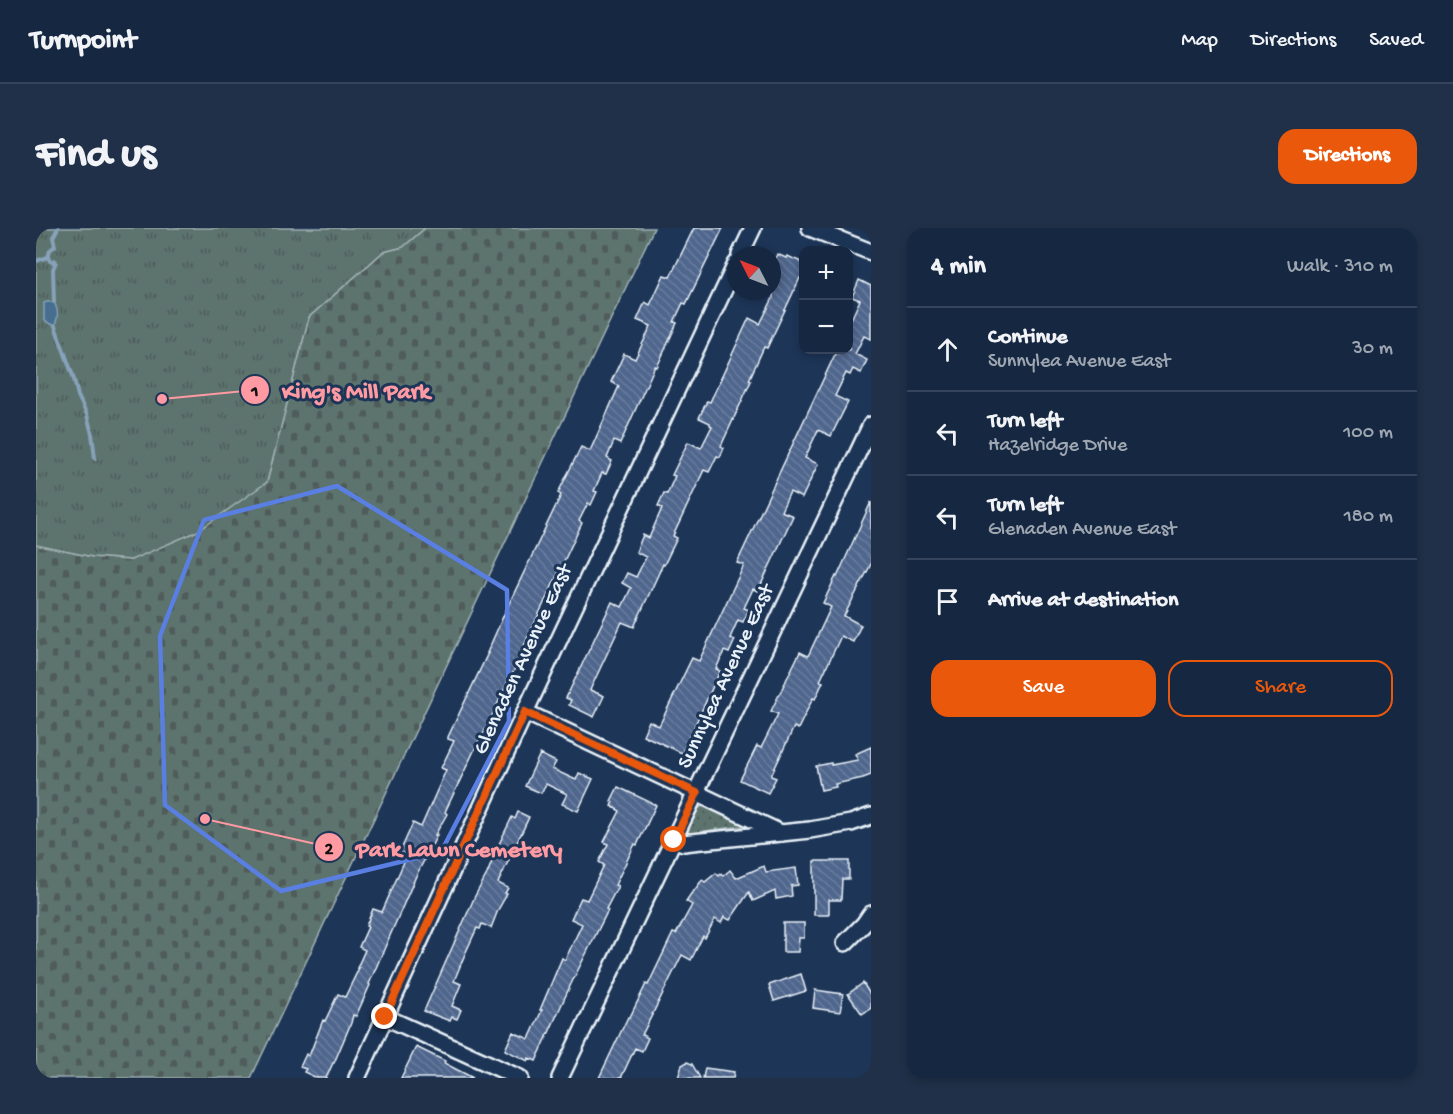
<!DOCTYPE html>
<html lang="en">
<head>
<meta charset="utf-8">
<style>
	:root { --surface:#162841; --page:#1f3048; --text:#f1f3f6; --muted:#9ea6b1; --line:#35445a; --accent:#ea580c }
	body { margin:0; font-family:"Gochi Hand",sans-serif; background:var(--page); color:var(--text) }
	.controls { position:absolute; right:18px; top:18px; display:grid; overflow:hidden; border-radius:12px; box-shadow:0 3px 9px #0003 }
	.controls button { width:54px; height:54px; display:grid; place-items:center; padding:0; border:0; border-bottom:2px solid var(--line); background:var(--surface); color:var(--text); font:30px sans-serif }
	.compass { position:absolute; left:691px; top:18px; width:54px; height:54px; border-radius:50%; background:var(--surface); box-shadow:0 3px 9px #0003; rotate:312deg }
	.stop { position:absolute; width:18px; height:18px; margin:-14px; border:4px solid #ea580c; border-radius:50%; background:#fff }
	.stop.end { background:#ea580c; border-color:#fff; box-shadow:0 2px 6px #0008 }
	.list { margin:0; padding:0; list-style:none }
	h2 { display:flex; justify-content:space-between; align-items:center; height:78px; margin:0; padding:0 24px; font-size:26px }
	h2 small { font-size:20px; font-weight:400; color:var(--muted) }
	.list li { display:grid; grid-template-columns:39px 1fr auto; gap:18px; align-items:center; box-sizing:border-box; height:84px; padding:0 24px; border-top:2px solid var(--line) }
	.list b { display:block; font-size:22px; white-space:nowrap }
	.list p { margin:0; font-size:20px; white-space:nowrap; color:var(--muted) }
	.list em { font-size:20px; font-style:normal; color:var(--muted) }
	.actions { display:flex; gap:12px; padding:18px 24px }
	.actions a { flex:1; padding:14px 0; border:2px solid var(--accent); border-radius:18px; text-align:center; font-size:21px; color:var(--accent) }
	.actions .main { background:var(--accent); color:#fff }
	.icon { flex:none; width:33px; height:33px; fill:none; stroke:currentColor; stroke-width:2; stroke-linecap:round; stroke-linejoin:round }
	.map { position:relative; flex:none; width:835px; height:850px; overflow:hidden; border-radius:18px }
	header { display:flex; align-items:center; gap:36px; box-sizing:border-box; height:84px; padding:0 30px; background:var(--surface); border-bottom:2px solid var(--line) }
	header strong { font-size:28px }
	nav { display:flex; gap:33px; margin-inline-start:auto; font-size:21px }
	.intro { display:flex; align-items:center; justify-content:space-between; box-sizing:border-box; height:144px; padding:0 36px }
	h1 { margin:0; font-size:42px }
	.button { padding:15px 27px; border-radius:18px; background:var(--accent); color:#fff; font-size:21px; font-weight:700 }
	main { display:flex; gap:36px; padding:0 36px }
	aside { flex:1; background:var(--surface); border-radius:18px; box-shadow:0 3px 9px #0003 }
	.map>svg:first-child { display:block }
	.grass { fill:url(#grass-dots); stroke:#a2b2b3; stroke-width:1.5 }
	.cemetery { fill:url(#cemetery-stones); stroke:#a2b2b3; stroke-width:1.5 }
	.park { fill:url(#park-tufts); stroke:#a2b2b3; stroke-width:1.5 }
	.water { fill:#476e8f; stroke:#87a2b9; stroke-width:1.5 }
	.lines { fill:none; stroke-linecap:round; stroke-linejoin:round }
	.stream { stroke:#87a2b9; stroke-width:4 }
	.building { fill:url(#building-back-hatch); stroke:#e8f1f8; stroke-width:1.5 }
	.minor-casing { stroke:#e8f1f8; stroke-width:20 }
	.minor { stroke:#1d3557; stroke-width:15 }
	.route { stroke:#ea580c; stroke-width:8 }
	.marked { fill:none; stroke:#5a7fe2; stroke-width:4.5; stroke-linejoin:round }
	.labels { text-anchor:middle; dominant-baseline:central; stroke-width:6; stroke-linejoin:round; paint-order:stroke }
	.street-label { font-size:22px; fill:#e8f1f8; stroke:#1d3557 }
	.leader { fill:none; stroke:#ff9aa2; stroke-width:2 }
	.callout-dot { fill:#ff9aa2; stroke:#1d3557; stroke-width:2 }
	.mark-label { font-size:18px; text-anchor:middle; font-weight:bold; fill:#111 }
	.callout-label { font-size:24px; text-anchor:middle; font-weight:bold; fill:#ff9aa2; stroke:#1d3557; stroke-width:6; stroke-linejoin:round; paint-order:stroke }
</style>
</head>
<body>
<header>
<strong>Turnpoint</strong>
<nav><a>Map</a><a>Directions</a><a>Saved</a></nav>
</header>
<div class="intro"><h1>Find us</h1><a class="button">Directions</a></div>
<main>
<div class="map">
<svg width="835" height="850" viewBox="0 0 835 850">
	<defs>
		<pattern id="grass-dots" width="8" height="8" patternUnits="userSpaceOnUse" patternTransform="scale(1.5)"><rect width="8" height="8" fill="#5c736e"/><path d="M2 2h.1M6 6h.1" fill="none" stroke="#505b5a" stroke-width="1.8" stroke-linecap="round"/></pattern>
		<pattern id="cemetery-stones" width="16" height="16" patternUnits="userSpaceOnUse" patternTransform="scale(1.5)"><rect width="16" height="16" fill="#5c736e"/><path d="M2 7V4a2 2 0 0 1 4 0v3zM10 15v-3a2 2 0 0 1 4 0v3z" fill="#505b5a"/></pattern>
		<pattern id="park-tufts" width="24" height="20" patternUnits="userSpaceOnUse" patternTransform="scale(1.5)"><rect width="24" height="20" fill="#5c736e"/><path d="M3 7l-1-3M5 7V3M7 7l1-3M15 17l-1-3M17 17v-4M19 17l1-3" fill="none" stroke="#505b5a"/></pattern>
		<pattern id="building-back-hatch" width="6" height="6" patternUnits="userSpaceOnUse" patternTransform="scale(1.5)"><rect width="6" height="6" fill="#50668d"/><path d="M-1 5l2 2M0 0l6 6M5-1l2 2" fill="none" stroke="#697c9e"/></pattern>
	</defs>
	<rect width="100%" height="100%" fill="#1d3557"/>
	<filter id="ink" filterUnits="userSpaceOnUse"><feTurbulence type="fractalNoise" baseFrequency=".0167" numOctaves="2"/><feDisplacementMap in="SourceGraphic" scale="12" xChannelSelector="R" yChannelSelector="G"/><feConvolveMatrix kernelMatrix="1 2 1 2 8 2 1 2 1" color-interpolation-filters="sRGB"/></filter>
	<g filter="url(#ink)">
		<polygon class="grass" points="667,578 670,578 705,593 707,596 707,598 675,602 658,607 652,604 652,601 663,580"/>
		<polygon class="cemetery" points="389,0 618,0 215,850 0,850 0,317 57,329 95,332 231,254 273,89 347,24 367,19"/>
		<polygon class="park" points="0,0 389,0 367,19 347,24 273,89 231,254 162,303 95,332 57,329 0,317"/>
		<path class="water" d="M11,74h7c5,10 4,14 1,24l-9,-4 -2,-3v-16z"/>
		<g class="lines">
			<g class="stream">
				<polyline points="12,29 14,33 17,34 18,32 20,34 17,41 18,74"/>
				<polyline points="0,33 12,29 14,22 19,18 17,9 22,0"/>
				<polyline points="19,98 37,148 42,168 51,187 56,206 59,230"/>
			</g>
		</g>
		<g class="building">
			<polygon points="658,0 687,0 650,76 647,75 638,94 641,95 621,139 619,138 584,216 578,213 571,230 576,233 570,246 566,245 558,263 561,264 555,277 552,275 543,293 546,295 491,411 476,447 475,447 445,511 444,510 409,584 411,586 399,607 401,607 396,617 380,648 346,726 333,756 334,757 320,788 317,787 315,795 298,835 297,835 290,850 281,850 268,844 270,841 264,839 270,826 273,828 287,792 289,793 302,766 309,769 323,740 321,740 329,722 323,719 332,699 330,698 337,681 346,684 371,627 364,624 377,595 385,599 410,542 405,540 418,513 412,511 412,509 452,425 451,425 469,384 525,267 522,265 545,219 554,223 583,158 575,154 588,126 599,131 615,98 601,92 609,74 614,77 628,47 634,49"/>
			<polygon points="741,26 750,30 751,28 768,35 768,52 764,50 731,120 728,119 713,152 715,153 685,218 688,220 684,229 681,228 673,244 668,242 637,308 641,310 628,337 627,336 598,399 586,394 554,462 568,468 558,489 533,477 535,472 530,470 576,374 586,379 595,360 586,355 591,345 600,349 610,329 600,324 607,307 613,310 626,280 622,278 628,265 631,266 639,248 636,247 652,214 665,220 676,198 674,197 674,195 663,190 671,173 674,174 713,90 724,96 737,70 736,38"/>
			<polygon points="823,52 835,58 835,111 828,108 819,126 831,132 825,145 817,141 814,147 810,145 799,168 812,174 795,208 782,202 769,230 782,236 766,270 754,264 745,283 757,288 722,363 717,361 708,380 713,382 707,394 702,392 694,410 699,412 693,425 688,423 680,441 684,443 646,525 607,507 613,493 623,498 656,430 663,433 708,337 701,335 801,122 813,122 813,96 824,72 816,69"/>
			<polygon points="835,274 835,336 808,388 825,397 817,414 805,408 784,453 787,454 779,471 777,470 762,501 758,499 735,548 740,550 732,565 704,552 721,518 725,520 742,486 735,483 764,424 772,428 795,379 787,375 800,348 801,349"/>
			<polygon points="835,519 835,547 827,550 799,556 800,559 785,562 780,538 795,535 795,537 822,532 819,526"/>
			<polygon points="504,526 520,534 516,541 540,552 543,545 557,551 542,583 526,576 531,566 510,556 505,565 489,558"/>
			<polygon points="582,559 620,577 601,617 599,616 579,657 582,658 570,681 572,682 535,756 500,833 493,830 492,833 469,822 477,804 493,811 506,782 504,782 526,730 529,732 546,696 535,691 545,670 551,672 568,637 563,634 572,616 568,614 584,583 575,578 577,574 575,573"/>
			<polygon points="482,584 493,589 462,655 472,660 469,665 471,666 462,682 455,700 446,696 444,701 441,700 429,726 418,753 425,756 416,778 425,782 421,791 416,789 414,793 388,783 439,668 451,646 463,616 476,589 479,591"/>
			<polygon points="778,633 813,633 813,651 806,651 805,672 793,672 793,687 778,687"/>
			<polygon points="728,638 730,644 760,640 762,657 755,658 756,668 740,671 739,663 717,673 713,664 694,692 688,689 685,695 679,691 669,710 667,708 655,732 646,727 606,807 612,810 606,823 599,820 585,850 563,850 592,789 594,789 610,756 612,757 637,705 640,706 656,677 650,673 657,663 658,663 666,652 669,654 680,645 683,648 685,646 687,648 694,642 700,650"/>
			<polygon points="747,695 768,695 768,710 763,710 762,724 747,724"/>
			<polygon points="765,746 770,763 738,773 733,757"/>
			<polygon points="827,755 835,768 835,780 826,786 812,766"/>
			<polygon points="779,762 807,766 804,784 777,780"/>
			<polygon points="380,819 409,833 408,835 437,850 365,850"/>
			<polygon points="651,834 656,836 664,850 642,850 646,837"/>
			<polygon points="669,840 698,844 697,850 667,850"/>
		</g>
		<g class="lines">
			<g class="minor-casing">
				<g id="minor">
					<polyline points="774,0 835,24"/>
					<polyline points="704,27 717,0"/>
					<polyline points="489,484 745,605"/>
					<polyline points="638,612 648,615 656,614 774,602 815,595 835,588"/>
					<polyline points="809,715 828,696 835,686"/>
					<polyline points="349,789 484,850"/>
					<polyline points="321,850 489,484 700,36"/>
					<polyline points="524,850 835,197"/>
				</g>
			</g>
			<use href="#minor" class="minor"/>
		</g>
	</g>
	<g class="lines" filter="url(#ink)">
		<polyline class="route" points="349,789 489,484 661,565 638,612"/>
	</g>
	<path class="marked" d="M301,258l170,104 2,131 -68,131 -160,39 -116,-86 -5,-169 44,-116z"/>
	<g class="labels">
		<g class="street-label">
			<text transform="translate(488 432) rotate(-65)">Glenaden Avenue East</text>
			<text transform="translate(691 449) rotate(-65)">Sunnylea Avenue East</text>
		</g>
	</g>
	<path class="leader" d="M126 171L219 162M169 591L293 619"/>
	<g class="callout-dot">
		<circle cx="126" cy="171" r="6"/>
		<circle cx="169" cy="591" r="6"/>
		<circle cx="219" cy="162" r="15"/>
		<circle cx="293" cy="619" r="15"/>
	</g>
	<g class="mark-label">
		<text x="219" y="168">1</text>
		<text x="293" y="626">2</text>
	</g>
	<g class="callout-label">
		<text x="320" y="170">King's Mill Park</text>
		<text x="423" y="628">Park Lawn Cemetery</text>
	</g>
</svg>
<div class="controls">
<button>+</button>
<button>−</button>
</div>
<svg class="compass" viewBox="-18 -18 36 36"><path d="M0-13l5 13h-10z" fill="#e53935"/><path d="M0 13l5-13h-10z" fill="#9ea6b1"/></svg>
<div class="stop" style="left:638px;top:612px"></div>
<div class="stop end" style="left:349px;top:789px"></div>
</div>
<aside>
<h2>4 min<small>Walk · 310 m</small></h2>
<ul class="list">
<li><svg class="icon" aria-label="ahead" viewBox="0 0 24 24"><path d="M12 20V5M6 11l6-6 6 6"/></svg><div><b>Continue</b><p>Sunnylea Avenue East</p></div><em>30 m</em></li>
<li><svg class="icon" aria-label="left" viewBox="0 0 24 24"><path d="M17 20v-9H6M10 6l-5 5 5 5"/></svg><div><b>Turn left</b><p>Hazelridge Drive</p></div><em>100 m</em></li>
<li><svg class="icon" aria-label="left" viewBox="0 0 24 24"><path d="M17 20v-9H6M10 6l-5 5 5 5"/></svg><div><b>Turn left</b><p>Glenaden Avenue East</p></div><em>180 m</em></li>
<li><svg class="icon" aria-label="arrive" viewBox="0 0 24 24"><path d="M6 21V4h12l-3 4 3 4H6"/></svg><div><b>Arrive at destination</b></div></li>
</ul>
<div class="actions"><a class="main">Save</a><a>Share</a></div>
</aside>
</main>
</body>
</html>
